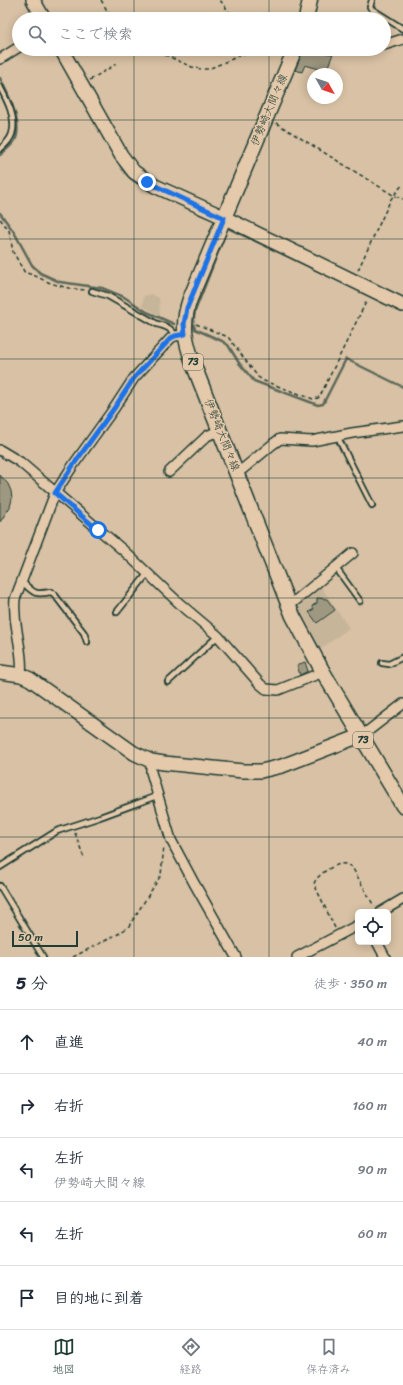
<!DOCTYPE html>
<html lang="ja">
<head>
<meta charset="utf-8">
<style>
	:root { --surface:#fff; --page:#f6f6f7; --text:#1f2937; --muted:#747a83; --line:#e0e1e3; --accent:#1f3d34 }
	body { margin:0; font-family:Sriracha,"Klee One",sans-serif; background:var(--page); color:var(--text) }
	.controls { position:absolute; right:12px; bottom:12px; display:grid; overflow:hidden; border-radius:6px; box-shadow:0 2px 10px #0003 }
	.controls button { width:36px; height:36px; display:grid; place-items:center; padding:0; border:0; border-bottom:1px solid var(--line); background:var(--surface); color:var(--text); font:20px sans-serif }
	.compass { position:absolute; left:307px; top:68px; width:36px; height:36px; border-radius:50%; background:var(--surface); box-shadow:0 2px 10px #0003; rotate:130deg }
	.scale { position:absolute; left:12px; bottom:10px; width:66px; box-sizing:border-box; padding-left:4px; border:2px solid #1f3d34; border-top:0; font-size:11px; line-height:14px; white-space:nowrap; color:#1f3d34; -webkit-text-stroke:3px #e4c9ab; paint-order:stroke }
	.stop { position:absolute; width:12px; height:12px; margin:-9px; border:3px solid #1a73e8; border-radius:50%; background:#fff }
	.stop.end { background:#1a73e8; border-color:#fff; box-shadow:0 1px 4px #0008 }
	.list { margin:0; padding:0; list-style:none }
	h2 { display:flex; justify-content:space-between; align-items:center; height:52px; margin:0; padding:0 16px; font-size:17px }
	h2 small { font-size:13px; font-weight:400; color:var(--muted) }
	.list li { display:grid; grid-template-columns:26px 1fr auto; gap:12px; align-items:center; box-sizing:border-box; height:64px; padding:0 16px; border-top:1px solid var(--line) }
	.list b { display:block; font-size:15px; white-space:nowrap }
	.list p { margin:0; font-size:13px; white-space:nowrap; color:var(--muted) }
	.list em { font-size:13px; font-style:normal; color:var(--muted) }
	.icon { flex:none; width:22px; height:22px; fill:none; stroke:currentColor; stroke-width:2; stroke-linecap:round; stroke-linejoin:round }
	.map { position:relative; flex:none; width:403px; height:957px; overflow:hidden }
	.search { position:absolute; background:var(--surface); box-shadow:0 2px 10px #0003; left:12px; right:12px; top:12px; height:44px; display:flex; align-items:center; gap:10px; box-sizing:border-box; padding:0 14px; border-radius:22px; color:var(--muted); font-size:15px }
	.sheet { height:372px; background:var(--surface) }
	nav { display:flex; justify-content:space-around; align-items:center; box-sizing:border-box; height:56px; border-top:1px solid var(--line); background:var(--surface); font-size:11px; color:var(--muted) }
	nav a { display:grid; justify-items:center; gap:2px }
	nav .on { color:var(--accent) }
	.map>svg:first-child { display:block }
	.built { fill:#c7b59a }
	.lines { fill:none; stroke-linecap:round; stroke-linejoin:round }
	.stream { stroke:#5d695a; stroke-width:2.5 }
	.building { fill:#9f9881; stroke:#1f3d34 }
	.lane-casing { stroke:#1f3d34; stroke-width:8 }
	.street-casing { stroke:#1f3d34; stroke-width:12 }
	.secondary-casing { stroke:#1f3d34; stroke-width:16 }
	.primary-casing { stroke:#1f3d34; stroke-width:17 }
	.path { stroke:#1f3d34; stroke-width:1.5; stroke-dasharray:4 3; stroke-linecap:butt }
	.lane { stroke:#e4c9ab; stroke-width:4.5 }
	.street { stroke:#e4c9ab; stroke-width:9 }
	.secondary { stroke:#e4c9ab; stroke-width:13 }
	.primary { stroke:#e4c9ab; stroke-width:14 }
	.route { stroke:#1a73e8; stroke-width:5 }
	.grid { fill:none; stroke:#1f3d34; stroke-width:1; stroke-opacity:0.55 }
	.labels { text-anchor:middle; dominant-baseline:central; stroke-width:3; stroke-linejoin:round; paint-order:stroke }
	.shield { fill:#e4c9ab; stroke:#5a6758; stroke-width:1 }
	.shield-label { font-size:10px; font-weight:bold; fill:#1f3d34 }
	.street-label { font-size:11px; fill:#1f3d34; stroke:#e4c9ab }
</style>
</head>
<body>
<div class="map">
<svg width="403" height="957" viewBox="0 0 403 957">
	<rect width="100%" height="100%" fill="#d8c1a4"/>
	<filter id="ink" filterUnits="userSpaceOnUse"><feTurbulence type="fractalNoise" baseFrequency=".025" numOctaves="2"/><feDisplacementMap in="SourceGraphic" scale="8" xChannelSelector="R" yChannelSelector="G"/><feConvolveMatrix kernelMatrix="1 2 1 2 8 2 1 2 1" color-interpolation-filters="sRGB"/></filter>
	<g filter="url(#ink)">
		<g class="built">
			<polygon points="151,294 159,298 160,316 142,306 144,296"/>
			<polygon points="319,584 349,628 318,651 306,632 295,604"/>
		</g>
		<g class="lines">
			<g class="stream">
				<path d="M0,78c7,14 25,48 14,64 -4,5 -9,9 -14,13"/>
				<polyline points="104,138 112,152"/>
				<path d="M120,165c8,13 15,18 29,24"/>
				<polyline points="0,213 14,232 32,265 40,273 60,282 102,288 124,297 147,312 174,324"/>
				<polyline points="198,213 212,219"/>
				<polyline points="230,229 327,275"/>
				<polyline points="226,232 195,311 193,323 195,329 222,341 228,345 239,363 254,381 318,405 323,404 346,359 403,387"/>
			</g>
		</g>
		<g class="building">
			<polygon points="303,50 333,54 326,71 305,65 302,72 295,70"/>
			<polygon points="0,475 8,484 11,491 12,499 10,507 0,522"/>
			<polygon points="317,598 327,599 335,610 317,623 309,612 314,609 312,606 317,603"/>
			<polygon points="305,662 308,671 300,675 297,665"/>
		</g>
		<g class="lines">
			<g class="lane-casing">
				<g id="lane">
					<polyline points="372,0 370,7 373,10 403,29"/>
					<polyline points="325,49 340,50 365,49"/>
					<path d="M0,87c7,13 17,32 12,47 -2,6 -7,11 -12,15"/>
					<path d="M92,291l16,5 49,28c8,2 15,4 18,12"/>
					<polyline points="337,436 372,505"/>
					<polyline points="336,568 360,601"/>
					<path d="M22,582c13,11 11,13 29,10l3,2 30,39 3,9"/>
					<polyline points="117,612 148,573"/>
					<polyline points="382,663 389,664 403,657"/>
					<polyline points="168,682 218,636"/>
					<polyline points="0,867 57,831 100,817 157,796"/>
					<polyline points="0,886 43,957"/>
				</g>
			</g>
			<g class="street-casing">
				<g id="street">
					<polyline points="384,45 403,39"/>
					<polyline points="0,59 19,47"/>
					<polyline points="0,450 20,462 124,551 179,603 218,636 260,684 266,689 278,690 323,672"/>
					<polyline points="169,472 207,436 220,430"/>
					<polyline points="237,473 244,468 273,444 280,439 312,441 352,433 403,426"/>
					<polyline points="288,604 295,601 353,553"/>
					<path d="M21,675c2,-16 -2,-29 -4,-44 -2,-11 -3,-21 -2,-32l40,-106 19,-29 41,-57 19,-29 37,-40 4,-2 10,-1"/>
					<polyline points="360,736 368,731 403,704"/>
					<polyline points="151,761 151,772 171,840 194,883 236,957"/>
					<polyline points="381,912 403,899"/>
					<polyline points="377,942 385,957"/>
					<polyline points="297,957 358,925"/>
				</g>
			</g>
			<g class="secondary-casing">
				<g id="secondary">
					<polyline points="33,0 44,19"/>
					<polyline points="61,49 121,155 134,172 155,186 219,215 403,305"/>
					<polyline points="0,672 21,675 30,679 134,753 151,761 164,763 243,771 261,771 282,766 360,736"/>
				</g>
			</g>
			<g class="primary-casing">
				<g id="primary">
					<polyline points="306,19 310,0"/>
					<path d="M295,49l-105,250c-9,26 -5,41 4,67l99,250 30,56 80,134"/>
				</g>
			</g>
			<g class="path">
				<polyline points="101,0 112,19"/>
				<polyline points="220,0 234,19"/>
				<polyline points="152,49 192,67 201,69 208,69 218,65 255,49 281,52"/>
				<polyline points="90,80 116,64"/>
				<polyline points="276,123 393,195 403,199"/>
				<path d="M0,219l9,11 4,22 12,21c9,1 15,6 23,9 13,5 25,7 38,8"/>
				<polyline points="358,270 391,199 403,184"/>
				<polyline points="196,324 228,337 258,377 264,381 313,399 318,398 320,396 367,300"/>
				<polyline points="75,833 84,858"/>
				<path d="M335,928l-21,-44c2,-9 22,-22 32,-20 2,1 4,2 6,3l22,39"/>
				<polyline points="73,957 120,933 129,926 161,875 164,846"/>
			</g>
			<use href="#lane" class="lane"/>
			<use href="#street" class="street"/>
			<use href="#secondary" class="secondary"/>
			<use href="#primary" class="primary"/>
		</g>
	</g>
	<g class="lines" filter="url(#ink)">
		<polyline class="route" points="98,530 55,493 74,464 115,407 134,378 171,338 175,336 185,334 184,324 187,308 224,218 147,182"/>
	</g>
	<path class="grid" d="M134,0v19M269,0v19M134,49v908M269,49v908M0,120h403M0,239h403M0,359h403M0,478h403M0,598h403M0,718h403M0,837h403"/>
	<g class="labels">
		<g class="shield">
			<rect x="183" y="354" width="20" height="16" rx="3"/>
			<rect x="353" y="732" width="20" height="16" rx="3"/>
		</g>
		<g class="shield-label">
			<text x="193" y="362">73</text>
			<text x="363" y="740">73</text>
		</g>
		<g class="street-label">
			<text transform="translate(269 110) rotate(-67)">伊勢崎大間々線</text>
			<text transform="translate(222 435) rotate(68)">伊勢崎大間々線</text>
		</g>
	</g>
</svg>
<div class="controls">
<button><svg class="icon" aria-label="locate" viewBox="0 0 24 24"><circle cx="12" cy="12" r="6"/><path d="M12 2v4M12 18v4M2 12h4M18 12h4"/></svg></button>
</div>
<svg class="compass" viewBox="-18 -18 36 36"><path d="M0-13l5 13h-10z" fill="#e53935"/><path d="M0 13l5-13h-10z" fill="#747a83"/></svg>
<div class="scale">50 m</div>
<div class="stop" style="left:98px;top:530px"></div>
<div class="stop end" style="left:147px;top:182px"></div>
<div class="search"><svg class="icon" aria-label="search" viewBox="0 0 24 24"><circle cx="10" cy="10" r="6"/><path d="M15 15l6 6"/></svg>ここで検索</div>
</div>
<section class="sheet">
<h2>5 分<small>徒歩 · 350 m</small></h2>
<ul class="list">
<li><svg class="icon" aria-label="ahead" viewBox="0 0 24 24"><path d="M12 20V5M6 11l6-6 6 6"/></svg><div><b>直進</b></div><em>40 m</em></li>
<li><svg class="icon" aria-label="right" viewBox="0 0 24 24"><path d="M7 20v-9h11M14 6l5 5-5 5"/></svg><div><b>右折</b></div><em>160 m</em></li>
<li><svg class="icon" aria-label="left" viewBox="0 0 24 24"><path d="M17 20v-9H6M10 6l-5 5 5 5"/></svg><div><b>左折</b><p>伊勢崎大間々線</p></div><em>90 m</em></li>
<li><svg class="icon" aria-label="left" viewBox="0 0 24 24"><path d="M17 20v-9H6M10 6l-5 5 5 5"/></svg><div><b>左折</b></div><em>60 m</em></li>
<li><svg class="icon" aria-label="arrive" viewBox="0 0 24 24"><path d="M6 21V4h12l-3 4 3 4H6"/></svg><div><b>目的地に到着</b></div></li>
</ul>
</section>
<nav>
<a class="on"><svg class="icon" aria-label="map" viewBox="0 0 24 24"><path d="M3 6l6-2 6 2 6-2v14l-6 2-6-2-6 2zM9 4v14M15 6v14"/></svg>地図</a>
<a><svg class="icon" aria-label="directions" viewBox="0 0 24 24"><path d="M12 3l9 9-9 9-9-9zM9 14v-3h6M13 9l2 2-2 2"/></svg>経路</a>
<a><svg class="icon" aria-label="saved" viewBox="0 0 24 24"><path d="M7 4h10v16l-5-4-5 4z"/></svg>保存済み</a>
</nav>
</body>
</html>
